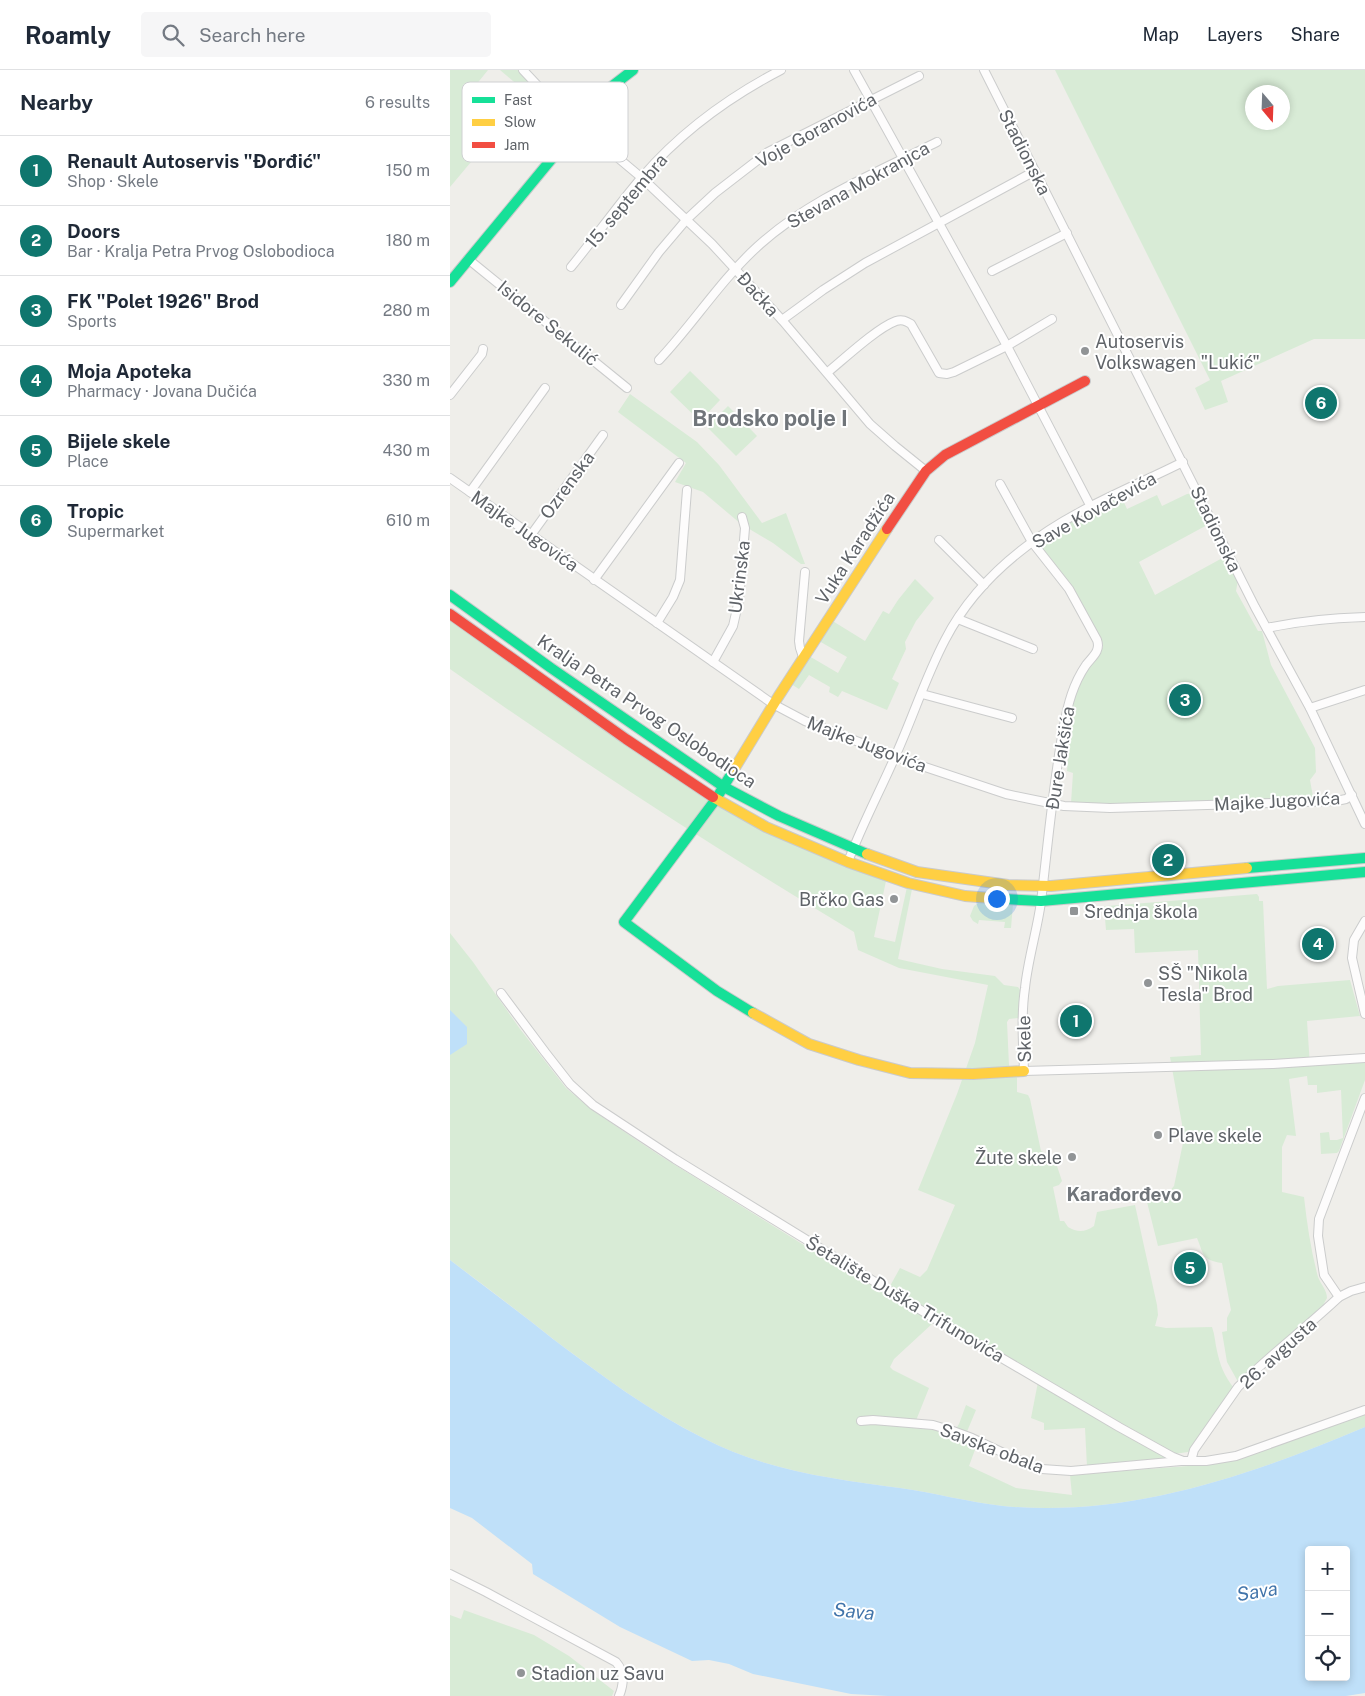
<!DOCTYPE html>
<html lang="en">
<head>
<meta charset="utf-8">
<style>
	:root { --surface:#fff; --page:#f6f6f7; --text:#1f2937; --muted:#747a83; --line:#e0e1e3; --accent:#0f766e }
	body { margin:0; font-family:"Public Sans",sans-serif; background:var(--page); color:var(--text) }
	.controls { position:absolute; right:15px; bottom:15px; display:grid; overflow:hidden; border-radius:5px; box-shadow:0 2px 8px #0003 }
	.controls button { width:45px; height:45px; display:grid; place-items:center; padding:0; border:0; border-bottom:1px solid var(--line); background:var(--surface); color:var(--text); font:25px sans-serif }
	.compass { position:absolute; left:795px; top:15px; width:45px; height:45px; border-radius:50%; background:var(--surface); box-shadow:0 2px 8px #0003; rotate:161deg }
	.you { position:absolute; left:546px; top:828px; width:18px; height:18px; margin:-12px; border:4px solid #fff; border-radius:50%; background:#1a73e8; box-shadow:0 0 0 8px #1a73e833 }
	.badge { display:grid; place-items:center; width:32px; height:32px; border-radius:50%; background:var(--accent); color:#fff; font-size:16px; font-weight:700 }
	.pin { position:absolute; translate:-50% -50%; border:2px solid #fff; box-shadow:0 1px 5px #0006 }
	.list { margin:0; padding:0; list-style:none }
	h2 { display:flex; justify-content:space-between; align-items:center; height:65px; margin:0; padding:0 20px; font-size:21px }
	h2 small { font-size:16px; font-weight:400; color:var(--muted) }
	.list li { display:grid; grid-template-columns:32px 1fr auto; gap:15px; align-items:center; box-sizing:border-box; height:70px; padding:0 20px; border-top:1px solid var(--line) }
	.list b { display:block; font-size:19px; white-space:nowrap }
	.list p { margin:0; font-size:16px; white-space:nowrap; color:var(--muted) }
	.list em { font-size:16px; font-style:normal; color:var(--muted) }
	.icon { flex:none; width:28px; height:28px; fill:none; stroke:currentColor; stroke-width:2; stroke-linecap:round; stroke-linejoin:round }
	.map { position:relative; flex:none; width:915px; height:1626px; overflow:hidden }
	header { display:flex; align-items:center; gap:30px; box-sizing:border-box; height:70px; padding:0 25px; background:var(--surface); border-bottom:1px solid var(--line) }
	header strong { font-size:24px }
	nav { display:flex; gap:28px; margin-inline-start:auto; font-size:18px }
	.search { width:350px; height:45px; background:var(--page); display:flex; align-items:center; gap:12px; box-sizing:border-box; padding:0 18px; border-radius:5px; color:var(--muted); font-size:19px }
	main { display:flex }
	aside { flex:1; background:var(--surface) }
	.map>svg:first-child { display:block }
	.green { fill:#d8ebd6; fill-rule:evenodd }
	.water { fill:#bfe0f9; fill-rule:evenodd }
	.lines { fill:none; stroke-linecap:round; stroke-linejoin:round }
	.street-casing { stroke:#cbcccc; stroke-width:10 }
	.fast-casing { stroke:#cacacb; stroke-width:12 }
	.slow-casing { stroke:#cacacb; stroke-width:12 }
	.jam-casing { stroke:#cacacb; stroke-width:12 }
	.street { stroke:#fdfcfc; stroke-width:8 }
	.fast { stroke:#16e098; stroke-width:10 }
	.slow { stroke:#ffcf43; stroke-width:10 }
	.jam { stroke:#f24e42; stroke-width:10 }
	.poi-dot { fill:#919496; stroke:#fff; stroke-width:2 }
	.labels { text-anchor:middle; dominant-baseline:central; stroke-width:4; stroke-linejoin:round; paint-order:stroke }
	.street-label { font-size:18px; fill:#5f6368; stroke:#fff }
	.poi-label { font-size:18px; fill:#5f6368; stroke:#fff; text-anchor:start }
	.neighbourhood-label { font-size:19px; font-weight:bold; fill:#70757a; stroke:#fff }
	.water-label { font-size:19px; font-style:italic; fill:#4174aa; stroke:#fff }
	.district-label { font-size:22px; font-weight:bold; fill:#70757a; stroke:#fff }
	.key { fill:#fff; stroke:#cfd0d2; stroke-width:1 }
	.key-label { font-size:14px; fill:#5f6368 }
</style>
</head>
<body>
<header>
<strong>Roamly</strong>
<div class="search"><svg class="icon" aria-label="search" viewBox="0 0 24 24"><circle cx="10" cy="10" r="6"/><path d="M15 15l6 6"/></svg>Search here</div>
<nav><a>Map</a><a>Layers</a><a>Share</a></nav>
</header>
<main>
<aside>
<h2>Nearby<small>6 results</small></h2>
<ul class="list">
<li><span class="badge">1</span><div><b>Renault Autoservis &quot;Đorđić&quot;</b><p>Shop · Skele</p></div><em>150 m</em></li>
<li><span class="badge">2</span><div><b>Doors</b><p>Bar · Kralja Petra Prvog Oslobodioca</p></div><em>180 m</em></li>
<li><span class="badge">3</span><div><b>FK &quot;Polet 1926&quot; Brod</b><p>Sports</p></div><em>280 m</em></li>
<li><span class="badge">4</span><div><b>Moja Apoteka</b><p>Pharmacy · Jovana Dučića</p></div><em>330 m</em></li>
<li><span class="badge">5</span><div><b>Bijele skele</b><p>Place</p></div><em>430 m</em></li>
<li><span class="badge">6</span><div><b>Tropic</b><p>Supermarket</p></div><em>610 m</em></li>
</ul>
</aside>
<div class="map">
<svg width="915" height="1626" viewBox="0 0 915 1626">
	<rect width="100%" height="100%" fill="#efeeea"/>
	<g class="green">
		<polygon points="0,0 38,0 17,26 52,55 0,117"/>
		<polygon points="50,0 70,0 89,21 84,29"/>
		<path d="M605,0h310v269h-51l-93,42 7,21 -23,8 -10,-22 15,-8zM832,22v30h-30v-30z"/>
		<polygon points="240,301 270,330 250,351 220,322"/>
		<polygon points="180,324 247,372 269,395 312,453 336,443 355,494 351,494 323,473 291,454 253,422 225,412 236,393 168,342"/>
		<polygon points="278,336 307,366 286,386 257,357"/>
		<polygon points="744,423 759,454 689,492 705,525 776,486 788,510 786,521 808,561 812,561 821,595 865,678 866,702 860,710 863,727 665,735 621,733 623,703 617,701 618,688 611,688 619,641 634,601 653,577 652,571 621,517 587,473 611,457 671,426 677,439 707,425 712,436 737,424"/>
		<polygon points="465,509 484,528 466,551 455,572 456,579 442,609 449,613 437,640 392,621 388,627 379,622 380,617 359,605 349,619 341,614 359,586 388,603 397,587 369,571 381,550 415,571 433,541 439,544 448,530"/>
		<path d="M0,548l266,185 170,78 -12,56 21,5 12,-55 5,2 -14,70 44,10 53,7 9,9 14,2 2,3 -1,28 -10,1 -2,3 2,43 3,6 5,3v18l11,3 2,4 11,52 13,6 8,24 -3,4 -6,2 7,34h4l4,6c10,6 17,5 26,-1l3,-14 38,-7 22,100 1,10 -3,11 11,2 46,-1c3,8 3,16 5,24 3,14 7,24 16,36l-38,60 -7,5 -14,2 -97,-55 -187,-113 10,-18 20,9 7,-7 28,-65 -37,-15 39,-96 18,-51 13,-58 -89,-17 -41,-18 -4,-18c-138,-83 -273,-170 -404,-263z"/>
		<path d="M807,824l2,3v4h4l4,88 11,-3 72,-6 10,36 -53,5 3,45 55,-5v19l-26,71 -2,2 -16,1 -1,-21 9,-1 1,8h7l6,-2 -2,-48 -24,3v-8h-9l-1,-9 -18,3 7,57 -9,-1 -5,12v45l22,5c3,27 7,54 14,80 3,8 9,13 9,21l-5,9 -82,74 -3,-1 -10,-18 -5,-30 5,-1v-13l4,-8 -9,-47c-20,-3 -18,-8 -25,-25l-39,8 -11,-44 4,-4 17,-5 6,-7 9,-43 -1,-19 -12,-67 31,-2 -3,-105 -63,3 -1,-24 -28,1 -2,-23 2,-1 14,-1z"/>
		<polygon points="530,832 563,834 561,858 554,858 555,852 529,850 528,854 523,851 520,846 524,836"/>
		<path d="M0,863l23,29 47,67 46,59 13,11 16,13 64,43 185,115 59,33 30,20 -39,36 -4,8 3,3 36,18 -16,40 24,2 15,5 7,-11 7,-19 10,5 -10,24 13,5 -10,27 47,22 56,7 -2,-20 131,-10 38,-6 126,-46v14c-114,48 -236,91 -362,79 -35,-4 -68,-13 -103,-18 -67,-9 -136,-18 -197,-50 -52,-26 -99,-61 -146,-96 -35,-28 -71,-55 -107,-82z"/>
		<polygon points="588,1312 720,1389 637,1397 635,1358 594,1360 594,1353 581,1348"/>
		<polygon points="14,1540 84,1565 119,1586 164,1621 162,1626 0,1626 0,1545 11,1549"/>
	</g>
	<g class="water">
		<polygon points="0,940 17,957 17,974 0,985"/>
		<path d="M0,1190c34,26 69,52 103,79 48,36 96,72 150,99 61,32 130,41 197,50 35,5 68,14 103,18 126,12 248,-31 362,-79v266l-19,3h-458l-37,-2 -98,-20 -24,-10 -20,-4 -17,1 -72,-34 -87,-53 -1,-10 -60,-46 -22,-10zM859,1480h37v127h-37z"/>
	</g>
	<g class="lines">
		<g class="street-casing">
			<g id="street">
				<polyline points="73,0 118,48 130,56 192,108 262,174 332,250 420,354 445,376 476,401"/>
				<polyline points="404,0 557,276 641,437"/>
				<polyline points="534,0 805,537 860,638 915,754"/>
				<polyline points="18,189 177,318"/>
				<path d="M121,197c24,-29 46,-61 71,-90 39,-45 87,-80 139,-107"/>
				<polyline points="542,201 617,163"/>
				<polyline points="171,235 209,182 237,149 265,123 318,82 469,6"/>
				<polyline points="332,250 373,220 415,193 585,101"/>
				<path d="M209,290c34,-36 61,-79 98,-113 51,-47 119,-74 180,-105"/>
				<path d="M378,302c17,-14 49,-44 68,-51 6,-2 10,0 15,3l28,49 8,1 7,-2 53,-26 45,-27"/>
				<polyline points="0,325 32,284 33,279"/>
				<polyline points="0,408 323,634 355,651 460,692 556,724 614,736 660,738 886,731 896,729 902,725"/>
				<path d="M550,414l32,58 37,47 28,51c4,11 -5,17 -11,25 -13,19 -18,39 -22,60 -11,59 -16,118 -23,177 -4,29 -13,57 -16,86 -4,27 -2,56 -1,83l249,-7 92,-6"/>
				<polyline points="20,422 95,318"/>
				<polyline points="81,465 153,365"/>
				<polyline points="489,470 534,515"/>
				<polyline points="144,510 229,393"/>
				<polyline points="508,549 583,579"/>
				<polyline points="207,553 223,527 230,510 237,420"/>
				<path d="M817,558c32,-7 65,-10 98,-11"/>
				<polyline points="353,587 350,578 349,571 355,502"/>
				<polyline points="263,592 283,556 289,530 295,458 292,447"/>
				<polyline points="472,624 562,648"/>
				<polyline points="860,638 915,620"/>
				<path d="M398,792c13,-35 31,-69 46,-103 18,-39 31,-81 51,-119 18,-35 47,-67 78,-91 47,-38 106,-60 160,-87"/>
				<polyline points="915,851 904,870 902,888 915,944"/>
				<polyline points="51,923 95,982 120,1014 143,1035 225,1089 487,1250 669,1357 723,1387 733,1391 756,1391 786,1386 915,1340"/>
				<polyline points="889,1227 874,1205 868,1166 869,1149 915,1028"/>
				<polyline points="411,1351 423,1350 483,1355 503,1361 522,1368 581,1396 592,1399 621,1401 731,1391"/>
				<path d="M741,1391l3,-11 44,-63c32,-32 68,-59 101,-90l12,-6 14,-4"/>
				<path d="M0,1504l36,18 130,70c9,10 8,22 3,34"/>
			</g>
		</g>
		<g class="fast-casing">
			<g id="fast">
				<polyline points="0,212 161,17 183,0"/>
				<polyline points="0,525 101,598 274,717 329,746 417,784"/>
				<polyline points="283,701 266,729 174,852 267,921 303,943"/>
				<polyline points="797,798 915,788"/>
				<polyline points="554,829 591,831 915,802"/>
			</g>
		</g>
		<g class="slow-casing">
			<g id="slow">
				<polyline points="283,701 328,627 437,459"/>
				<polyline points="263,727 316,757 398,792 458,813 515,826 554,829"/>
				<polyline points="417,784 467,802 558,815 601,816 797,798"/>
				<polyline points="303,943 359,974 409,990 460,1003 523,1004 574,1001"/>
			</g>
		</g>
		<g class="jam-casing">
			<g id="jam">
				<polyline points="437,459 476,401 495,385 635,311"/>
				<polyline points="0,544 176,669 263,727"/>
			</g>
		</g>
		<use href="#street" class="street"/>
		<use href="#fast" class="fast"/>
		<use href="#slow" class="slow"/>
		<use href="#jam" class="jam"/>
	</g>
	<g class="poi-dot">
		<circle cx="635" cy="281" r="5"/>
		<circle cx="444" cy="829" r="5"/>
		<rect x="619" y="836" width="10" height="10" rx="2.5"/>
		<circle cx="698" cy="913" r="5"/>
		<circle cx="708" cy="1065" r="5"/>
		<circle cx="622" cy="1087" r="5"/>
		<circle cx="71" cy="1603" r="5"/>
	</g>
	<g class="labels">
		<g class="street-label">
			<text transform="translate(366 60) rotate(-29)">Voje Goranovića</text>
			<text transform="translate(575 82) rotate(63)">Stadionska</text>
			<text transform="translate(408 115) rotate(-29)">Stevana Mokranjca</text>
			<text transform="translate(176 131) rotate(-50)">15. septembra</text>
			<text transform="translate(308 224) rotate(48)">Đačka</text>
			<text transform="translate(98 253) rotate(39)">Isidore Sekulić</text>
			<text transform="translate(117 415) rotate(-54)">Ozrenska</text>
			<text transform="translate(644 440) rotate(-29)">Save Kovačevića</text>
			<text transform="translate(766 459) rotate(64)">Stadionska</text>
			<text transform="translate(75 461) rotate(35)">Majke Jugovića</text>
			<text transform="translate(405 478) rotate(-57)">Vuka Karadžića</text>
			<text transform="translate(289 507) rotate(-83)">Ukrinska</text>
			<text transform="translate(197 641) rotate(34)">Kralja Petra Prvog Oslobodioca</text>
			<text transform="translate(417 674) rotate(21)">Majke Jugovića</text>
			<text transform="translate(610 688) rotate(-81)">Đure Jakšića</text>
			<text transform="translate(827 731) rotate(-3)">Majke Jugovića</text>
			<text transform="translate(574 969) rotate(-91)">Skele</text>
			<text transform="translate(455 1229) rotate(31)">Šetalište Duška Trifunovića</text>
			<text transform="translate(828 1283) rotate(-42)">26. avgusta</text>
			<text transform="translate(542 1378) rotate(21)">Savska obala</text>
		</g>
		<g class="poi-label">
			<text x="645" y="271">Autoservis<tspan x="645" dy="21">Volkswagen "Lukić"</tspan></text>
			<text x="434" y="829" text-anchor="end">Brčko Gas</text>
			<text x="634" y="841">Srednja škola</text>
			<text x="708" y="903">SŠ "Nikola<tspan x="708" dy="21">Tesla" Brod</tspan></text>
			<text x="718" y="1065">Plave skele</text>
			<text x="612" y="1087" text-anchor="end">Žute skele</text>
			<text x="81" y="1603">Stadion uz Savu</text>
		</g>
		<g class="neighbourhood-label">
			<text x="674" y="1124">Karađorđevo</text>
		</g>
		<g class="water-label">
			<text transform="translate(807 1521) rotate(-9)">Sava</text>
			<text transform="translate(404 1541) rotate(6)">Sava</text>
		</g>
		<g class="district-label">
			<text x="320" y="348">Brodsko polje I</text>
		</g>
	</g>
	<rect x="12" y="12" width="166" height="80" rx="8" class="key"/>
	<rect x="22" y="27" width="23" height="6" fill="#16e098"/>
	<rect x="22" y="49" width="23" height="7" fill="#ffcf43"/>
	<rect x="22" y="72" width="23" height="6" fill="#f24e42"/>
	<g class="key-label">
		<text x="54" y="35">Fast</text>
		<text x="54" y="57">Slow</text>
		<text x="54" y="80">Jam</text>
	</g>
</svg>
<div class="controls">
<button>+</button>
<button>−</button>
<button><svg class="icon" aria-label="locate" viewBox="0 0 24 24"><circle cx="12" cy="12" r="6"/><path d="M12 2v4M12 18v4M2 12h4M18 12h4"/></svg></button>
</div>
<svg class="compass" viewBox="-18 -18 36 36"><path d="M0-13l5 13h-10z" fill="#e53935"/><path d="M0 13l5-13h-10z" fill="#747a83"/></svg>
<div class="you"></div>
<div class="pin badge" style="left:626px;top:951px">1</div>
<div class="pin badge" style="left:718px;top:790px">2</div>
<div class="pin badge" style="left:735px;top:630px">3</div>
<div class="pin badge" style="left:868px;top:874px">4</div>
<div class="pin badge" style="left:740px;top:1198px">5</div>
<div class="pin badge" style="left:871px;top:333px">6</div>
</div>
</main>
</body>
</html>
